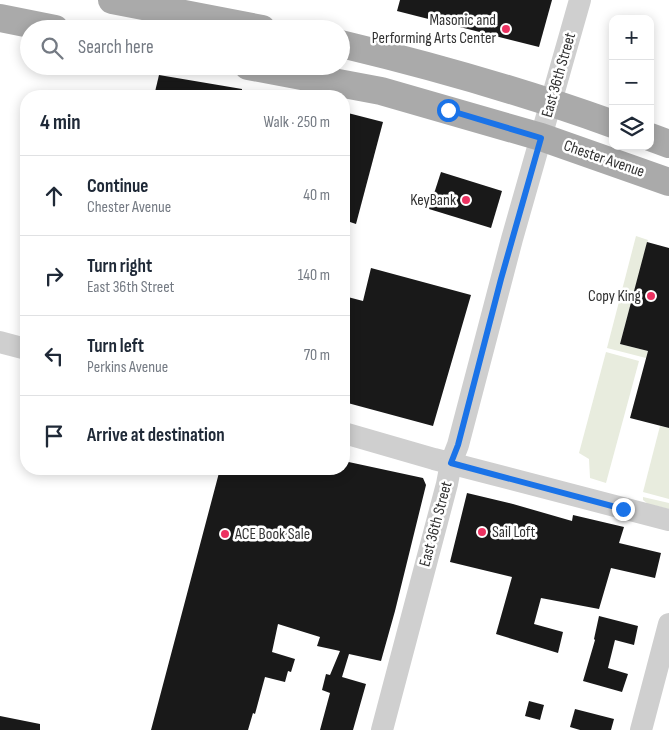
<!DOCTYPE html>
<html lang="en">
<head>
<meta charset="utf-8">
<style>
	:root { --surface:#fff; --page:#f6f6f7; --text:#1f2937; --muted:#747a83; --line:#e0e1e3 }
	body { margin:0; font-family:"Sofia Sans Condensed",sans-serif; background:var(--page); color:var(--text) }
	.controls { position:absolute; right:15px; top:15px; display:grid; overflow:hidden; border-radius:10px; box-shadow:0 2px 12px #0003 }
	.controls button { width:45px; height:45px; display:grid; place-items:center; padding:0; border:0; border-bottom:1px solid var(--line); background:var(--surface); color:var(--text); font:25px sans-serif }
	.stop { position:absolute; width:15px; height:15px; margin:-11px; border:4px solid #1a73e8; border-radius:50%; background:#fff }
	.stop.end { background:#1a73e8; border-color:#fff; box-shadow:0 1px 5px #0008 }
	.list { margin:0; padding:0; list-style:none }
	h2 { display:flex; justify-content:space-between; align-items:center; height:65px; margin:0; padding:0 20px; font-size:21px }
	h2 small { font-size:16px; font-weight:400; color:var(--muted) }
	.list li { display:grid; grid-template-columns:32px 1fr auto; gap:15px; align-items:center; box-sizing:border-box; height:80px; padding:0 20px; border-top:1px solid var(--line) }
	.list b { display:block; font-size:19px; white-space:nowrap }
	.list p { margin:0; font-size:16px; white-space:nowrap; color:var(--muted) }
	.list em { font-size:16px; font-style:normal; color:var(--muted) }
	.icon { flex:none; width:28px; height:28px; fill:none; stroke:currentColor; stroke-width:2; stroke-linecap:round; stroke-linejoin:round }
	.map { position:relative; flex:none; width:669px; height:730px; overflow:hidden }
	.search { position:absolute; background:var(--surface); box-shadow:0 2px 12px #0003; left:20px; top:20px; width:330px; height:55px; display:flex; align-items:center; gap:12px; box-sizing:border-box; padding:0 18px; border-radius:28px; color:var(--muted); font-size:19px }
	.panel { position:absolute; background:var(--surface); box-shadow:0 2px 12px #0003; left:20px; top:90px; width:330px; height:385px; border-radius:20px }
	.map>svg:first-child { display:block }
	.green { fill:#e8ecde }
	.building { fill:#191919 }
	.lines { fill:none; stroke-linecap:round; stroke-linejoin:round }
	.minor { stroke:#cfcfcf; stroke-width:22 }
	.major { stroke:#aaa; stroke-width:28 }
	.route { stroke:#1a73e8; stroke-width:6 }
	.poi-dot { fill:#ec3261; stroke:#fff; stroke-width:2 }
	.labels { text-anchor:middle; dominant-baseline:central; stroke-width:5; stroke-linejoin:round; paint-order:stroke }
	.poi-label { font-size:16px; fill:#323232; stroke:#fff; text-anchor:end }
	.street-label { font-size:16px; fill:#323232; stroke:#fff }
</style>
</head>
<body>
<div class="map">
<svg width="669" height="730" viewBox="0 0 669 730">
	<rect width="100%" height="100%" fill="#fff"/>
	<g class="green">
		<polygon points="636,236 648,240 620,344 648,351 646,358 607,348"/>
		<polygon points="606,352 639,361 606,483 590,478 589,459 579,453"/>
		<polygon points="660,426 669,428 669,499 643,492"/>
		<polygon points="643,497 669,503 669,509 648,504 643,500"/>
	</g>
	<g class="building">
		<polygon points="400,0 552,0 539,47 397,11"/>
		<polygon points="159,75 242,89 242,96 154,96"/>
		<polygon points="344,112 383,122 356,224 344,220"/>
		<polygon points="441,172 502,191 491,228 429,209"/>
		<polygon points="647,242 669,248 669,428 630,418 648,351 620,344"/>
		<polygon points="371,268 471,295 433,426 344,402 344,296 363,301"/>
		<polygon points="344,461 423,478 426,485 395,611 381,661 349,654 342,677 366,684 353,730 320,730 330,693 322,690 326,674 330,675 340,651 317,646 320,637 278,624 272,652 295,659 291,672 288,671 285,682 265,677 255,714 253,713 248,730 151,730 220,469 344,469"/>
		<polygon points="467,493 513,504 572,521 573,515 624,527 619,543 661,553 655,578 611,568 599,609 541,598 534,624 563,632 558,653 496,634 512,577 450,562"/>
		<polygon points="599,616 638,626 634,645 615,640 608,668 628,674 622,692 583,681 595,640 594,639"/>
		<polygon points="529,701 544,705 540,720 525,716"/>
		<polygon points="575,709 614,719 611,730 580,730 570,727"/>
		<polygon points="0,716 40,724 40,730 0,730"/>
	</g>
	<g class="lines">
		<g class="minor">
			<polyline points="0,342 26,349"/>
			<polyline points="344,433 434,459 669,520"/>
			<polyline points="382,730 447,484 451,463 458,445 512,239 580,0"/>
			<polyline points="641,730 669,624"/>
		</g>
		<g class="major">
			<polyline points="112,0 262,29"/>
			<polyline points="0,18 55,29"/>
			<path d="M341,44c92,22 183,48 272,80"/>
			<polyline points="248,66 381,91 541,137 669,182"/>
			<polyline points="650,137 669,144"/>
		</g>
	</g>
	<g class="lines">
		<polyline class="route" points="448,110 541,138 501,279 458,445 451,463 623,509"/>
	</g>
	<g class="poi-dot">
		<circle cx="506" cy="29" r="5"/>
		<circle cx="466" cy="200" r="5"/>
		<circle cx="651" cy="296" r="5"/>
		<circle cx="482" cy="532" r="5"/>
		<circle cx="225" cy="534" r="5"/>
	</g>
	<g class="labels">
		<g class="poi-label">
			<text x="496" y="20">Masonic and<tspan x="496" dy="18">Performing Arts Center</tspan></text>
			<text x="456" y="200">KeyBank</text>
			<text x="641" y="296">Copy King</text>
			<text x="492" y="532" text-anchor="start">Sail Loft</text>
			<text x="235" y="534" text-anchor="start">ACE Book Sale</text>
		</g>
		<g class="street-label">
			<text transform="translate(559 75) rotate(-74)">East 36th Street</text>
			<text transform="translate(604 159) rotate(19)">Chester Avenue</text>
			<text transform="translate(436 524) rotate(-75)">East 36th Street</text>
		</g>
	</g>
</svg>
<div class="controls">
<button>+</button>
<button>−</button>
<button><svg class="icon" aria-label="layers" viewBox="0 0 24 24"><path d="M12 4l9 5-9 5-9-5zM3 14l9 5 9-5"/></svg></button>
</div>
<div class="stop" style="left:448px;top:110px"></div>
<div class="stop end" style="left:623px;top:509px"></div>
<div class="search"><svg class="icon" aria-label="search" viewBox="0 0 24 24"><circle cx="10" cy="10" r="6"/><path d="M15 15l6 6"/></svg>Search here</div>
<section class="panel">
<h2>4 min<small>Walk · 250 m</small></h2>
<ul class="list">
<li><svg class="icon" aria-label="ahead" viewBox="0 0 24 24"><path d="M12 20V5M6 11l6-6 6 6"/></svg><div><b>Continue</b><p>Chester Avenue</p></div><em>40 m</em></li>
<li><svg class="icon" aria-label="right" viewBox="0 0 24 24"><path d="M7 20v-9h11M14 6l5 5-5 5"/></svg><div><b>Turn right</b><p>East 36th Street</p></div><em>140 m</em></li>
<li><svg class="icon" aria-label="left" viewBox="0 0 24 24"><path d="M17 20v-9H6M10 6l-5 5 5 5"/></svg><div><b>Turn left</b><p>Perkins Avenue</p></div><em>70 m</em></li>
<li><svg class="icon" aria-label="arrive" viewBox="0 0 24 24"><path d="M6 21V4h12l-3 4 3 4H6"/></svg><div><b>Arrive at destination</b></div></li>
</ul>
</section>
</div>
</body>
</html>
